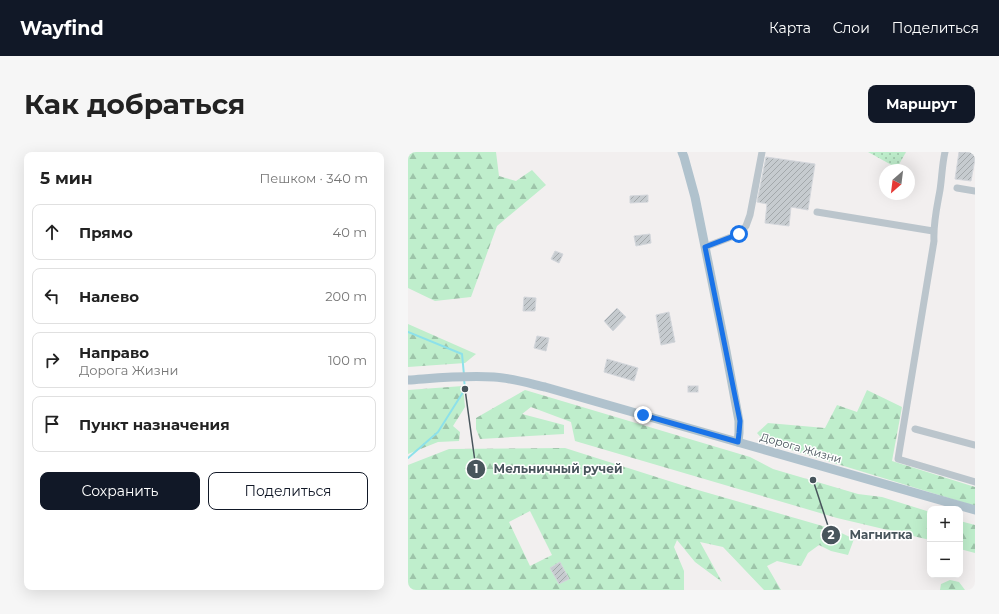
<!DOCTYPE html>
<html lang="ru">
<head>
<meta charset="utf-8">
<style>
	:root { --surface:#fff; --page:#f6f6f6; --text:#222; --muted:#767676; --line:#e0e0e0; --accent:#111827 }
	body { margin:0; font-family:Montserrat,sans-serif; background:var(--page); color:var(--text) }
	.controls { position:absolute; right:12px; bottom:12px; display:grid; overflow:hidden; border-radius:8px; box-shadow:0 4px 16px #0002 }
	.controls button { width:36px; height:36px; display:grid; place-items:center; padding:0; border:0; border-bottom:1px solid var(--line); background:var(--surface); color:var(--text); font:20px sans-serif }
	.compass { position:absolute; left:471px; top:12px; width:36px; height:36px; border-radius:50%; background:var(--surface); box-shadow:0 4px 16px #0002; rotate:208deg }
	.stop { position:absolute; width:12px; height:12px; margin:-9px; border:3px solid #1a73e8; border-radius:50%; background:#fff }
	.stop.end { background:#1a73e8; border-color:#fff; box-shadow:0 1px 4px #0008 }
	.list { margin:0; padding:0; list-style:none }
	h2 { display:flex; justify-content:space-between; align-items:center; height:52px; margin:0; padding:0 16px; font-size:17px }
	h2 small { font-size:13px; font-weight:400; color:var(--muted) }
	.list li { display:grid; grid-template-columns:26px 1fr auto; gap:12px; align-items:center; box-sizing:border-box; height:56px; margin:0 8px 8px; padding:0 8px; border:1px solid var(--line); border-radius:8px }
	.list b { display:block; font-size:15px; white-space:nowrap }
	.list p { margin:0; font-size:13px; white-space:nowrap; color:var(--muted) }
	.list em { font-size:13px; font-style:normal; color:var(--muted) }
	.actions { display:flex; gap:8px; padding:12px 16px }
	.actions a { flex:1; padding:9px 0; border:1px solid var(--accent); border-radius:8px; text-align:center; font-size:14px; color:var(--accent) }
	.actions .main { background:var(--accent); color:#fff }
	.icon { flex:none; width:22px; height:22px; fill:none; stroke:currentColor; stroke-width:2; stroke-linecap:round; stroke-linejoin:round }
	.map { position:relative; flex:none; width:567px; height:438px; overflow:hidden; border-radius:8px }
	header { display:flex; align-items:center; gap:24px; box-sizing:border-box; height:56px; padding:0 20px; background:var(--accent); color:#fff }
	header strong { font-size:19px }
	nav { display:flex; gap:22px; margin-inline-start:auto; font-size:14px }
	.intro { display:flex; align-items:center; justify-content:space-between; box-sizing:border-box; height:96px; padding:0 24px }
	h1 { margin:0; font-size:28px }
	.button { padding:10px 18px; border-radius:8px; background:var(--accent); color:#fff; font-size:14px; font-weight:700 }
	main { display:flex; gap:24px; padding:0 24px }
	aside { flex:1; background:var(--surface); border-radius:8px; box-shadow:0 4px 16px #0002 }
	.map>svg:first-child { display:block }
	.grass { fill:url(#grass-dots) }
	.forest { fill:url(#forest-firs); fill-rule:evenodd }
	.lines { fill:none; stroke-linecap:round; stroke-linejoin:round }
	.stream { stroke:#8de1ea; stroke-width:2 }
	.building { fill:url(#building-hatch); stroke:#d3d6db }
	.minor { stroke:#bbc5cc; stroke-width:7 }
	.major { stroke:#b0c2cd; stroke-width:9 }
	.route { stroke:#1a73e8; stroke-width:5 }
	.labels { text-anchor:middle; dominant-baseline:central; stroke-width:3; stroke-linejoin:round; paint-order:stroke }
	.street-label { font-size:11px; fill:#48555c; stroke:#fff }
	.leader { fill:none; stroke:#48555c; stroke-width:1.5 }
	.callout-dot { fill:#48555c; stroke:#fff; stroke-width:1.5 }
	.mark-label { font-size:12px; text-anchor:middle; font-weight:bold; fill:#fff }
	.callout-label { font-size:12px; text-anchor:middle; font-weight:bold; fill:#48555c; stroke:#fff; stroke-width:3; stroke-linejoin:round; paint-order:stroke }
</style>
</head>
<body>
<header>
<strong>Wayfind</strong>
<nav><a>Карта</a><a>Слои</a><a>Поделиться</a></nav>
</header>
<div class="intro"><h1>Как добраться</h1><a class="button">Маршрут</a></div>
<main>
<aside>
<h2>5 мин<small>Пешком · 340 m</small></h2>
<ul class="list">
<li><svg class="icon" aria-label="ahead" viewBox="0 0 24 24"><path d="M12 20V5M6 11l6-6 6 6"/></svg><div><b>Прямо</b></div><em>40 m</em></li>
<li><svg class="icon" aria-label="left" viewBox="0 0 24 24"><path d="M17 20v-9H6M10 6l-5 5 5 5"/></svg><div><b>Налево</b></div><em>200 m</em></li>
<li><svg class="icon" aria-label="right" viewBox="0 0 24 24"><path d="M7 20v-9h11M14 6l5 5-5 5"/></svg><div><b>Направо</b><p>Дорога Жизни</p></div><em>100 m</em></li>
<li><svg class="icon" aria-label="arrive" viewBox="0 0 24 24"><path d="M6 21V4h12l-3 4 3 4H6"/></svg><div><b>Пункт назначения</b></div></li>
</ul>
<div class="actions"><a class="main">Сохранить</a><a>Поделиться</a></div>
</aside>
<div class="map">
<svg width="567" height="438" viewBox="0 0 567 438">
	<defs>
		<pattern id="grass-dots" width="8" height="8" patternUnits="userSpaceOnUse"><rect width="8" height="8" fill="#bfeecc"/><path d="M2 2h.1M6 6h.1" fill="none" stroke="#9dc4a9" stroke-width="1.8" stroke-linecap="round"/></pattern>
		<pattern id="forest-firs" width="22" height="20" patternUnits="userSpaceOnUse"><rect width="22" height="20" fill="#bfeecc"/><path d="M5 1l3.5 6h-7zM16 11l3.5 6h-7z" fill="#9dc4a9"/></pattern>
		<pattern id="building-hatch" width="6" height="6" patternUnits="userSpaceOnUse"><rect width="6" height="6" fill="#c6cbcf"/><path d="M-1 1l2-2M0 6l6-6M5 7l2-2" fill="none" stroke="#a3a8ab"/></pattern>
	</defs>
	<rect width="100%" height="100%" fill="#f2efef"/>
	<polygon class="grass" points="460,0 498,0 489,16"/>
	<g class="forest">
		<polygon points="0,0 88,0 91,24 108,29 124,18 138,33 89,74 63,145 27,149 0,136"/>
		<polygon points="0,172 68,202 57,211 0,215"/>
		<polygon points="55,234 57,255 45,274 52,280 51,289 30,290 0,302 0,238"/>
		<polygon points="117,238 342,305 365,317 450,342 474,345 522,360 522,388 429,366 167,289 163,270 123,255 114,262 156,273 156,282 72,287 68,277 68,266"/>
		<polygon points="459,238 494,255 484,309 567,335 567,354 357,290 349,281 360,271 417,276 429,253 449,260"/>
		<path d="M157,296l126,40 142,41 21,10 -6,16 -17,-4 -12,-6 -11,8 -7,13 -7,-1 -17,-4 -10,5 14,24h-17l-41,-43 -23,-5 22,40 -27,-20 -18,-22 -3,7 10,24v19h-276v-125l41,-16zM122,359l22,44 -22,11 -21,-44z"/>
		<polygon points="552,369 567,373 567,401 552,397"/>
		<polygon points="542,428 551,430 557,438 532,438 533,432"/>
	</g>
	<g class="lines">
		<g class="stream">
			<polyline points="0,180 54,202 56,223"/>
			<polyline points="0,306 30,280 57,237 56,227"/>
		</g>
	</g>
	<g class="building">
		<polygon points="551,0 567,0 567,7 563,29 547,27"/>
		<polygon points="358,5 407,12 400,58 383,55 381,74 357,71 359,52 349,50"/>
		<polygon points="240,43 240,50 222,51 222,44"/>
		<polygon points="242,82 243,91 228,94 226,84"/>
		<polygon points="147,99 155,102 151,111 143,107"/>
		<polygon points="116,145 128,146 127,159 115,159"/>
		<polygon points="209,156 218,165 205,179 196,169"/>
		<polygon points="261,160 267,190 253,193 248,163"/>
		<polygon points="129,184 141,186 138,199 126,196"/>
		<polygon points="199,207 230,216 226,229 196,220"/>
		<rect x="280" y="234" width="10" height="6"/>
		<polygon points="152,410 161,427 151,432 142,416"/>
	</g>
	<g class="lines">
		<g class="minor">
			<path d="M537,0c-3,13 -3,25 -5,38 -3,17 -7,33 -6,51l-36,218 77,23"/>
			<polyline points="549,36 567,39"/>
			<polyline points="409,60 525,79"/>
			<polyline points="297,95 331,82 338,74 342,63 354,0"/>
			<polyline points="507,277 567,293"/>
		</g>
		<g class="major">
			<polyline points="274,0 276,5 287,45 318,199 331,269 331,281 330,290"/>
			<path d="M0,228c29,-2 57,-5 86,-3 17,1 34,6 51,10l430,123"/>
		</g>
	</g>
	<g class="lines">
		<polyline class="route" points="235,263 330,290 331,281 332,269 297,95 331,82"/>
	</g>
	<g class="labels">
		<g class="street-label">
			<text transform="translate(393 296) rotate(16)">Дорога Жизни</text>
		</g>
	</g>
	<path class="leader" d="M57 237L68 317M405 328L423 383"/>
	<g class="callout-dot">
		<circle cx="57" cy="237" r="4"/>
		<circle cx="405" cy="328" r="4"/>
		<circle cx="68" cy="317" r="10"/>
		<circle cx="423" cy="383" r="10"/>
	</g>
	<g class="mark-label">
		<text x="68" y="321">1</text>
		<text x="423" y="387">2</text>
	</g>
	<g class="callout-label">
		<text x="150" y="321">Мельничный ручей</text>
		<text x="473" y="387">Магнитка</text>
	</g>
</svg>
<div class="controls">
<button>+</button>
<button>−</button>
</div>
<svg class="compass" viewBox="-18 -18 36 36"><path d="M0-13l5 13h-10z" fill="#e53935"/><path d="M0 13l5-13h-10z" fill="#767676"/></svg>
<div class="stop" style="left:331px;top:82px"></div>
<div class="stop end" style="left:235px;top:263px"></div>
</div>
</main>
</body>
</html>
